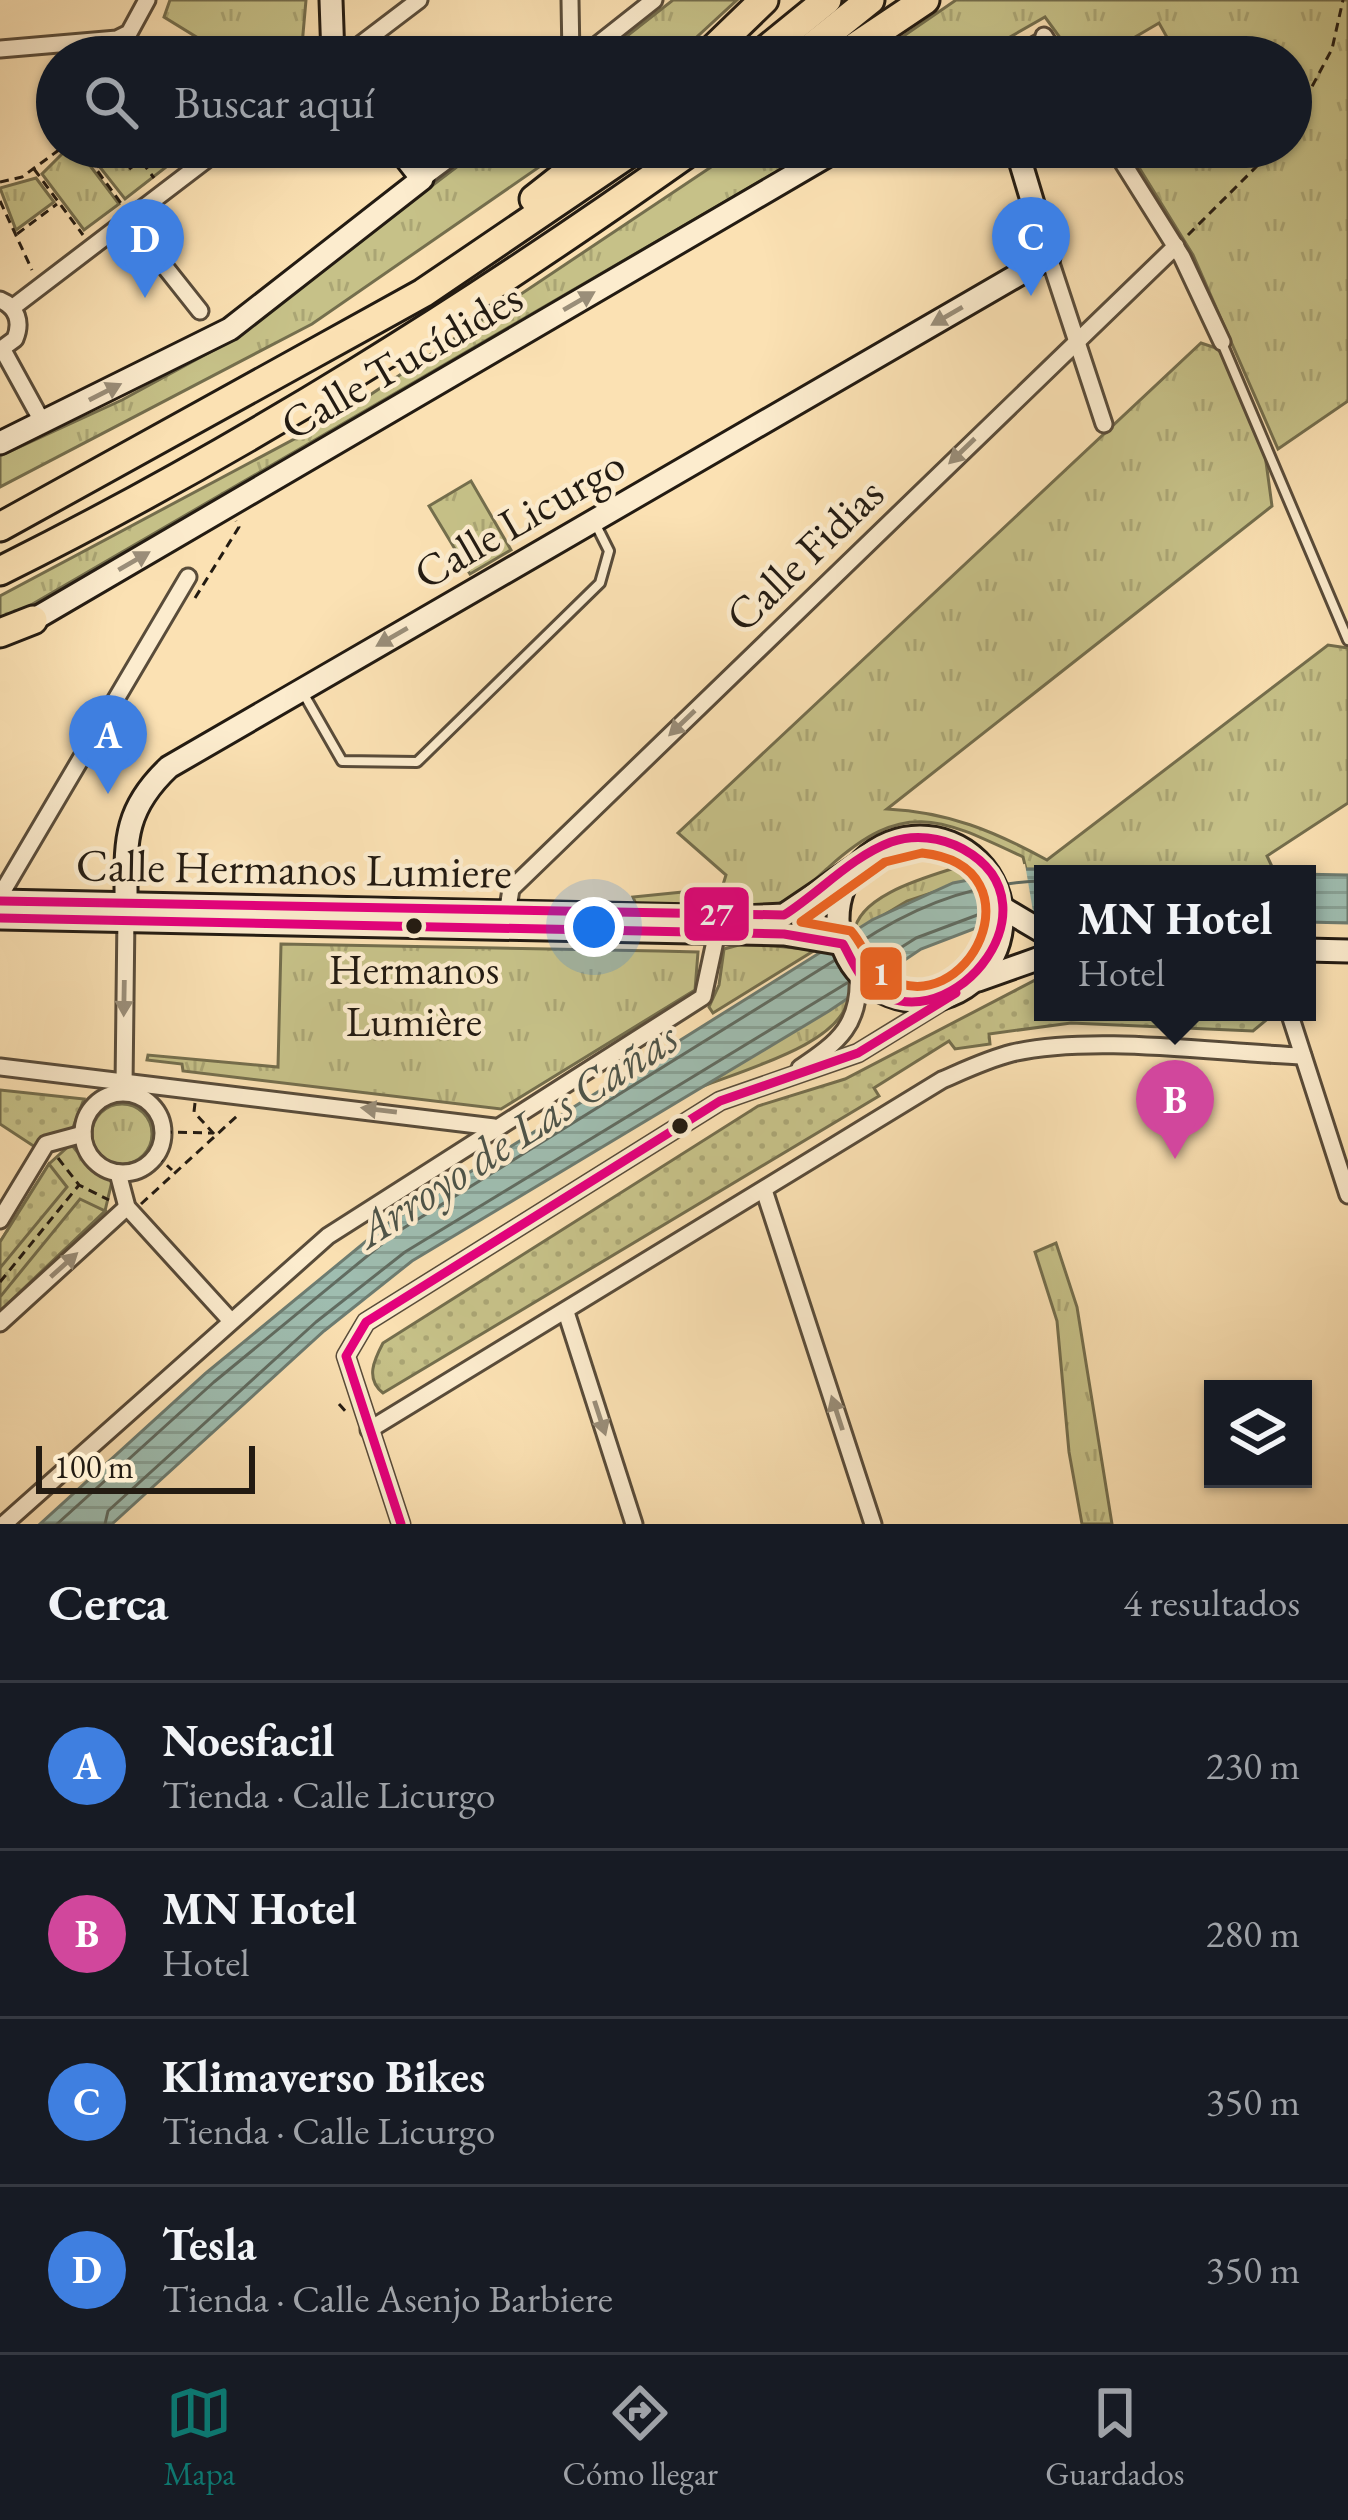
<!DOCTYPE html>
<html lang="es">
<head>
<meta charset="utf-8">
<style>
	:root { --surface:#171b24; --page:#20242c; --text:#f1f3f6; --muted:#9ea1a6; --line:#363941; --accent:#0f766e }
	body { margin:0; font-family:"EB Garamond",serif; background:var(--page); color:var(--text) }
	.controls { position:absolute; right:36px; bottom:36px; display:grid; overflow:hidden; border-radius:0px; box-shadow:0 3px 9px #0004 }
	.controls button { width:108px; height:108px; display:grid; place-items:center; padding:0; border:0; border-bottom:3px solid var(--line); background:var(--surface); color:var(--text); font:60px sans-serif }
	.scale { position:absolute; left:36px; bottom:30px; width:219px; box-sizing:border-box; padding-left:12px; border:6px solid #231b12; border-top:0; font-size:33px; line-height:42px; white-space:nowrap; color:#231b12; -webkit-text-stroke:9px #fcecce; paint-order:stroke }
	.you { position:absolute; left:594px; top:927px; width:42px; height:42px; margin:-30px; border:9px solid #fff; border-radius:50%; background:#1a73e8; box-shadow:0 0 0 18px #1a73e833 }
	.badge { display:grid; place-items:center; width:78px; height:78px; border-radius:50%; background:var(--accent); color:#fff; font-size:39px; font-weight:700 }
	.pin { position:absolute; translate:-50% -99px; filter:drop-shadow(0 3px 6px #0008) }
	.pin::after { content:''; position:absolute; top:63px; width:42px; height:36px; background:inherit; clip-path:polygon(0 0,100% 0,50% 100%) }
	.popup { position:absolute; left:1034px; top:865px; width:282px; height:156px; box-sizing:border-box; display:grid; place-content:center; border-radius:0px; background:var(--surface); filter:drop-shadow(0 3px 9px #0005); font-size:39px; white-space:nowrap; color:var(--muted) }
	.popup b { font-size:45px; color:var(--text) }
	.popup::after { content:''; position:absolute; left:50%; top:100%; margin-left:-24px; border:24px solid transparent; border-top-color:var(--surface) }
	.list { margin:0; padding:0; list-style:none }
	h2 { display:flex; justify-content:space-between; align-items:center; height:156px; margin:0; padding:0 48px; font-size:51px }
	h2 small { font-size:39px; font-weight:400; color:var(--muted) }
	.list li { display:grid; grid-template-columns:78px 1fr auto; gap:36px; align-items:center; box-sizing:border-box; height:168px; padding:0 48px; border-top:3px solid var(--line) }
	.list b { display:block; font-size:45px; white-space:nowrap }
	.list p { margin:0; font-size:39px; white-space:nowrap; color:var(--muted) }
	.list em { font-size:39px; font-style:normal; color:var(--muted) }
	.icon { flex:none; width:66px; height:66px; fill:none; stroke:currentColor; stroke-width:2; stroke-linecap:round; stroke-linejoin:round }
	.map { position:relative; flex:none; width:1348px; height:1524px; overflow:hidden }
	.search { position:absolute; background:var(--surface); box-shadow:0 3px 9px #0004; left:36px; right:36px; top:36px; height:132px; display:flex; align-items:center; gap:30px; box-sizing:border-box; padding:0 42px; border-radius:66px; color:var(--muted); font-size:45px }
	.sheet { height:828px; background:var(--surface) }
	nav { display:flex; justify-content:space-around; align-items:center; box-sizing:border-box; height:168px; border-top:3px solid var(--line); background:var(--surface); font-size:33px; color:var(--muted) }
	nav a { display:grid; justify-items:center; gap:6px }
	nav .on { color:var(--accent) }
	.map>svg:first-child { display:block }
	.grass { fill:url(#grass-tufts); stroke:#746e4d; stroke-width:3 }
	.garden { fill:url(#garden-dots); stroke:#746e4d; stroke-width:3 }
	.water { fill:url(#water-rules); stroke:#6d7c71; stroke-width:3 }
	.pier { fill:#fbe1b3 }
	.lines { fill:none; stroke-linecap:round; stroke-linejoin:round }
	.shore { stroke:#616c61; stroke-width:3 }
	.lane-casing { stroke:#594c3a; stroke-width:14 }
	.street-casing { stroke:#594c3a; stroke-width:21 }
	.secondary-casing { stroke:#231b12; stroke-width:27 }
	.highway-casing { stroke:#231b12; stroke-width:33 }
	.path { stroke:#231b12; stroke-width:3; stroke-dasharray:9 6; stroke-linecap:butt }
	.lane { stroke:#fcecce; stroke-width:8 }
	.street { stroke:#fcecce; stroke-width:15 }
	.secondary { stroke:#fcecce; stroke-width:21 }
	.highway { stroke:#fbe1b3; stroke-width:27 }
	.bus-1-casing { stroke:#fcecce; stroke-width:18 }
	.bus-2-casing { stroke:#fcecce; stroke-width:18 }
	.bus-1 { stroke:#e5007d; stroke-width:9 }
	.bus-2 { stroke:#f26522; stroke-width:9 }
	.oneway { fill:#9a8e79 }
	.bus-dot { fill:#231b12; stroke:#fcecce; stroke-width:4.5 }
	.labels { text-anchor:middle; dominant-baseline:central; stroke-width:9; stroke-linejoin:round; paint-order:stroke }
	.bus-label { font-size:42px; fill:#231b12; stroke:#fcecce }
	.street-label { font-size:45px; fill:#231b12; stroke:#fcecce }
	.water-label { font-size:48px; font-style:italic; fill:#4e5449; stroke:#fcecce }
	.line-badge { stroke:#fcecce; stroke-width:4.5 }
	.badge-label { font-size:33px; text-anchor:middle; font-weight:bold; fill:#fff }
</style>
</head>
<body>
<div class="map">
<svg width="1348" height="1524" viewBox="0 0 1348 1524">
	<defs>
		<pattern id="grass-tufts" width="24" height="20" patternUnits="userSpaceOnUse" patternTransform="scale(3)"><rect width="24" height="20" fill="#c6c188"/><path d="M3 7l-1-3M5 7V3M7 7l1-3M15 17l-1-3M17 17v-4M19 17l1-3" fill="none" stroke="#aaa574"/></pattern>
		<pattern id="garden-dots" width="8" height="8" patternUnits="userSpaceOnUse" patternTransform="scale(3)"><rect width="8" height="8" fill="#c6c188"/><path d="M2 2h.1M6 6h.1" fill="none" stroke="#aaa574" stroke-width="1.8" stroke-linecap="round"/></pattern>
		<pattern id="water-rules" width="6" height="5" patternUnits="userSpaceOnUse" patternTransform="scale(3)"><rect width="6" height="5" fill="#9fbdb0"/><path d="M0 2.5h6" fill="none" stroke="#89a296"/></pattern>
	</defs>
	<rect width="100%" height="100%" fill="#fbe1b3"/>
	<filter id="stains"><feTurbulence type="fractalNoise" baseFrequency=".00167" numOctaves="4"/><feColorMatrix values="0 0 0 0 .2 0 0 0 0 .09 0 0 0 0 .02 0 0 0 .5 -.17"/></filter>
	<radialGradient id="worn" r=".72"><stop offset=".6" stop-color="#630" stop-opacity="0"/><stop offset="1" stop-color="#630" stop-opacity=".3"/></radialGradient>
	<g class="grass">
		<polygon points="170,0 306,0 301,57 229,57 164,17"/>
		<polygon points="673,0 737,0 675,57 600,57"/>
		<polygon points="956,0 1348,0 1348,401 1278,449 1193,255 1127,148 1291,147 1291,57 1178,57 1159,23 1101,57 1074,57 1045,17 975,57 873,57"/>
		<polygon points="69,147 76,147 119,204 84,230 42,174"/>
		<polygon points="84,147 171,147 179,157 125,199"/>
		<polygon points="483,147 568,147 312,324 0,487 0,456 122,400 221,346"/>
		<polygon points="741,147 819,147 0,623 0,596 343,413"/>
		<polygon points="36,178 54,202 16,230 0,188"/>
		<path d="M1201,343l18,6 45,98 8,59 -385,303c61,3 107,22 160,51l281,-215 20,3v155l-81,53 8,17 -249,-4 -3,-12c-83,-39 -118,-58 -193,9 -16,14 -33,32 -53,38 -42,10 -98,0 -141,0l-3,-7 89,-9 4,-13 -48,-42z"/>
		<polygon points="471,481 511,550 470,574 429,506"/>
		<path d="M958,867l18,11 -69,23 -53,32c4,-38 73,-56 104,-66z"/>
		<polygon points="746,943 815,950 713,1013 709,1007 719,985 724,949"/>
		<polygon points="281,944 659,951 698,952 695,990 501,1109 183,1071 182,1064 147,1060 148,1055 278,1067"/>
		<path d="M848,997c-4,48 -113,75 -154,93z"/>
		<circle cx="122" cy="1134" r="30"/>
		<polygon points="71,1144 91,1169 112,1181 105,1211 0,1311 0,1242 49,1164"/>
		<polygon points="1056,1243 1077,1307 1112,1524 1082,1524 1069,1452 1057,1321 1035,1252"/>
	</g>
	<g class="garden">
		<path d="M1043,976v36h226l1,5 -17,14 -182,-8 -82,11 1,10 -35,5 -6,-8 -75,47 5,8 -496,297c-18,-14 -9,-33 0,-50l375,-237 87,-27z"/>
		<polygon points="0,1090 84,1099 72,1130 41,1137 35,1147 0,1124"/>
		<polygon points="49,1164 67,1187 0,1268 0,1242"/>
		<polygon points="80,1199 105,1211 0,1311 0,1297"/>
	</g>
	<polygon class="water" points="1026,869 1348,875 1348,923 1307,922 1307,874 1043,874 1043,917 989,923 921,949 829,1011 412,1261 324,1331 112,1524 40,1524 206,1373 387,1224 872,920 953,883"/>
	<polygon class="pier" points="1025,864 1034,917 989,923 971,872"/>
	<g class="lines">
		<g class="shore">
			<path d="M856,945c56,-38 119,-63 187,-64"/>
			<polyline points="867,969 916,938 988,911"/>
			<polyline points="57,1524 214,1382 394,1234 840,957"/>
			<polyline points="105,1524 108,1511 316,1322 405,1252 847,983"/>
		</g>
		<g class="lane-casing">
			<g id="lane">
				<polyline points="1006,57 1044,36"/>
				<polyline points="1222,343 1348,640"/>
				<polyline points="302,691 342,761 417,762 600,583 609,551 595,523"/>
			</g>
		</g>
		<g class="street-casing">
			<g id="street">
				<polyline points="570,0 571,57"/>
				<polyline points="1044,36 1057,57"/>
				<polyline points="0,49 117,39 129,33 147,0"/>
				<polyline points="344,57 419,0"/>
				<polyline points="582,57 654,0"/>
				<polyline points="1113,147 1182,257 1222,342"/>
				<polyline points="422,179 465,147"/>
				<polyline points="127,219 200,311"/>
				<polyline points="1049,257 1104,424"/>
				<path d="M0,300c17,7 22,22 15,39l-15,11"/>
				<polyline points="12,308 223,147"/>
				<polyline points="3,350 43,423"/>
				<polyline points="0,896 188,577"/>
				<polyline points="506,921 511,889 1176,246"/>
				<polyline points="1289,1012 1348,1195"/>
				<polyline points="0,1067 494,1127"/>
				<path d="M800,1068c39,-26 61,-44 58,-94"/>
				<polyline points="124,1086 126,915"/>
				<circle cx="123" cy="1133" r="40"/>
				<polyline points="118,1173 127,1207 231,1321"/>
				<polyline points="764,1190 873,1524"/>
				<polyline points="0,1220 46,1144 83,1134"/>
				<polyline points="566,1312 634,1524"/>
				<polyline points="0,1323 127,1207"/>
				<path d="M369,1430l573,-350c23,-10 46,-21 70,-27 82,-19 205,0 291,3"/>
				<polyline points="4,1524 328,1236 703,997 717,932"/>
				<polyline points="401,1524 346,1356 366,1322 720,1101 858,1053 962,989"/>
			</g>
		</g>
		<g class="secondary-casing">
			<g id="secondary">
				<polyline points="331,0 333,57"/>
				<polyline points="0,443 230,329 422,179 397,147"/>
				<polyline points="33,620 842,147"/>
				<circle cx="920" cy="919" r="82"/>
				<polyline points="0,901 745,917 784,915 858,865"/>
				<polyline points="1001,907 1043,932"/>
				<path d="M126,915c1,-65 -8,-100 43,-148l880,-510 -33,-110"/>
				<polyline points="0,918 784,934 843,944"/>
				<polyline points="1307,950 1348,951"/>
				<polyline points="978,980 1043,957"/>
			</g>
		</g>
		<g class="highway-casing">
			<g id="highway">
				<polyline points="705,57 764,0"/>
				<polyline points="757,57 827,0"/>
				<polyline points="799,57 870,0"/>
				<polyline points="840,57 925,0"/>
				<polyline points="534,199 600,147"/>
				<polyline points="0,527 423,293 638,147"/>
				<path d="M0,571c245,-122 473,-266 696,-424"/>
				<polyline points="0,633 33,620"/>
			</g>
		</g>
		<g class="path">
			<polyline points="1291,126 1332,49 1343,0"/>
			<polyline points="80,147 123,206"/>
			<polyline points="111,147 128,170 153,151 149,147"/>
			<polyline points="142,162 154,178"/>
			<polyline points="97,167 123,147"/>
			<polyline points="34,169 83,235"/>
			<polyline points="0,182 22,177 63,147"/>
			<polyline points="0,201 32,270"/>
			<polyline points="17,234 57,204"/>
			<polyline points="1188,235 1276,147"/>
			<polyline points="195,598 239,527 236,521"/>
			<polyline points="195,1103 194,1112 214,1134"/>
			<polyline points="163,1132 212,1133"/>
			<polyline points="156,1155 172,1170"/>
			<polyline points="58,1158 79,1185 109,1200"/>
			<polyline points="141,1204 237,1116"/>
			<polyline points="0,1282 79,1185"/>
			<polyline points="339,1404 348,1414"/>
		</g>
		<use href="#lane" class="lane"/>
		<use href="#street" class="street"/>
		<use href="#secondary" class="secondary"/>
		<use href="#highway" class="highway"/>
		<g class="bus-1-casing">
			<g id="bus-1">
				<path d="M0,901l784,14c36,-23 67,-58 107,-73 23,-8 50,-5 72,7 105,58 -22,205 -96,134 -10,-9 -17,-27 -24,-39l-59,-10 -784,-16"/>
				<polyline points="401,1524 346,1356 366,1322 720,1101 858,1053 956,993"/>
			</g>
		</g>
		<g class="bus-2-casing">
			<path id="bus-2" d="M922,853c123,13 45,175 -38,123 -15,-10 -21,-32 -33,-45l-50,-9 84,-60z"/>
		</g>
		<use href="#bus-1" class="bus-1"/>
		<use href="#bus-2" class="bus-2"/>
	</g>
	<defs><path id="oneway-solid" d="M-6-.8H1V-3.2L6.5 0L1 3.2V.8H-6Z" transform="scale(3)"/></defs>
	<g class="oneway">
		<use href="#oneway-solid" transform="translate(579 301) rotate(-30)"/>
		<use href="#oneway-solid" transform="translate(947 316) rotate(150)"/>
		<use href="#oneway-solid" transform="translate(105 392) rotate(-27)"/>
		<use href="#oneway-solid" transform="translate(962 451) rotate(136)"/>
		<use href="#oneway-solid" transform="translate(134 561) rotate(-30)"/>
		<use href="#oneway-solid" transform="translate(392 637) rotate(150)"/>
		<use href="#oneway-solid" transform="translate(682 723) rotate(136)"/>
		<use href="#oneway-solid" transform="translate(124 998) rotate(91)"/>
		<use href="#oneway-solid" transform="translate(379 1110) rotate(-173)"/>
		<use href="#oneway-solid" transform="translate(64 1265) rotate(-42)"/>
		<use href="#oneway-solid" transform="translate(837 1413) rotate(-108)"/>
		<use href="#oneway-solid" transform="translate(600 1418) rotate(72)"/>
	</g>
	<g class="bus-dot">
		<circle cx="414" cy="926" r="10"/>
		<circle cx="680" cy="1126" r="10"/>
	</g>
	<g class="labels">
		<g class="bus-label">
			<text x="414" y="969">Hermanos<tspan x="414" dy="52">Lumière</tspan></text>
		</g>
		<g class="street-label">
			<text transform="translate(401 360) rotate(-30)">Calle Tucídides</text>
			<text transform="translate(519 518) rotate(-30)">Calle Licurgo</text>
			<text transform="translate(804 554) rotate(-44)">Calle Fidias</text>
			<text transform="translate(294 868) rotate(1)">Calle Hermanos Lumiere</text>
		</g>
		<g class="water-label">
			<text transform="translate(516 1133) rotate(-33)">Arroyo de Las Cañas</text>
		</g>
	</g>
	<g class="line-badge">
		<rect x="682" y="885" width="69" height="58" rx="12" fill="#e5007d"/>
		<rect x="858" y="945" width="46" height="57" rx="12" fill="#f26522"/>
	</g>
	<g class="badge-label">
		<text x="716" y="925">27</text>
		<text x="881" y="985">1</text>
	</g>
	<rect width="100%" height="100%" filter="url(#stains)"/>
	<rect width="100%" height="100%" fill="url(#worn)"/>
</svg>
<div class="controls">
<button><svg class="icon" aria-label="layers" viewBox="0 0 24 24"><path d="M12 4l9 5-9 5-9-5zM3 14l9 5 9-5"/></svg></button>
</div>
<div class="scale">100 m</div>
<div class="you"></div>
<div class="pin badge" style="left:108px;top:794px;background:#3f7fe0">A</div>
<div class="pin badge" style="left:1175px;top:1159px;background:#d1479c">B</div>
<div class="popup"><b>MN Hotel</b>Hotel</div>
<div class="pin badge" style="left:1031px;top:296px;background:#3f7fe0">C</div>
<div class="pin badge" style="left:145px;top:298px;background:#3f7fe0">D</div>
<div class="search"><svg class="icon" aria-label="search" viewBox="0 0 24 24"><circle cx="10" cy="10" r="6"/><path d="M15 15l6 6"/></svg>Buscar aquí</div>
</div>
<section class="sheet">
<h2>Cerca<small>4 resultados</small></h2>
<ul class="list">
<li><span class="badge" style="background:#3f7fe0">A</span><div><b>Noesfacil</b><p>Tienda · Calle Licurgo</p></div><em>230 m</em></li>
<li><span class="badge" style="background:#d1479c">B</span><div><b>MN Hotel</b><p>Hotel</p></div><em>280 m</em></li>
<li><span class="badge" style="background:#3f7fe0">C</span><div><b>Klimaverso Bikes</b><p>Tienda · Calle Licurgo</p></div><em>350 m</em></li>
<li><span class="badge" style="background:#3f7fe0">D</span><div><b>Tesla</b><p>Tienda · Calle Asenjo Barbiere</p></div><em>350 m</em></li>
</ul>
</section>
<nav>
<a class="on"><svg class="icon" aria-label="map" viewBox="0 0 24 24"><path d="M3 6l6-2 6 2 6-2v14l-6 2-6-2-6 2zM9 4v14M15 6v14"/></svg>Mapa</a>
<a><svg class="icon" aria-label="directions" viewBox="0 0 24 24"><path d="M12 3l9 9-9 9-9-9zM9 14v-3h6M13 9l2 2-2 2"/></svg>Cómo llegar</a>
<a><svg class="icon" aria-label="saved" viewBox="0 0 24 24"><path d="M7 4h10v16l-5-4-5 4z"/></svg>Guardados</a>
</nav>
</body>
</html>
